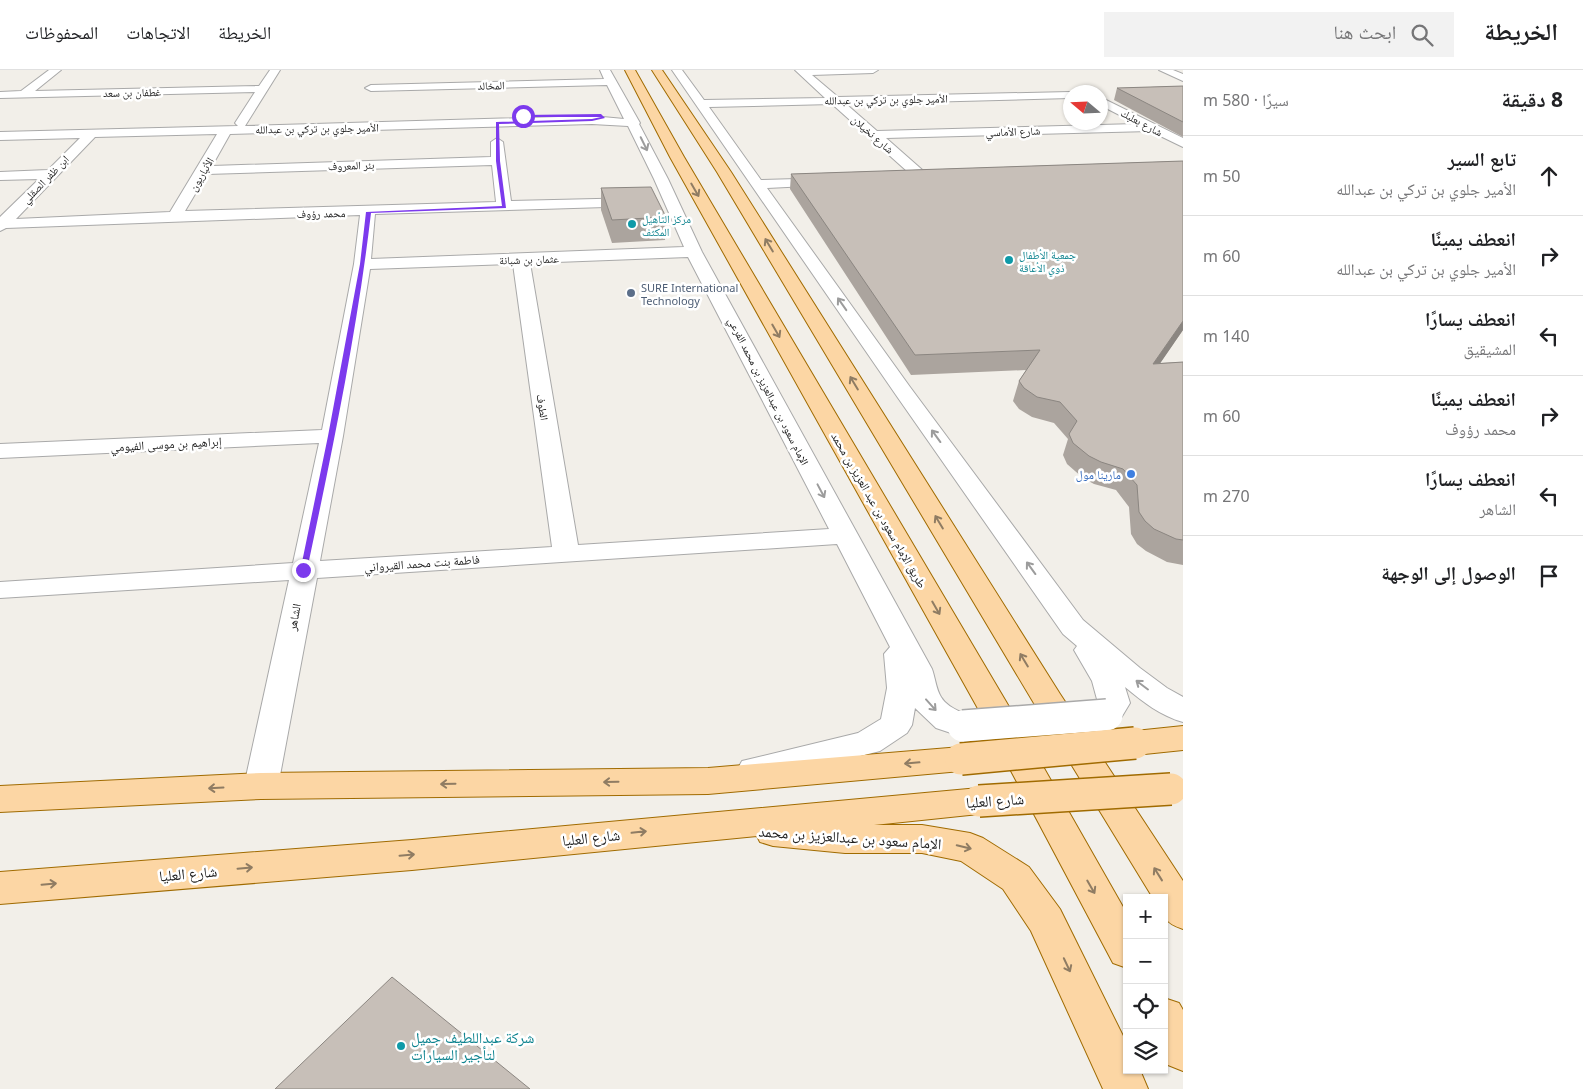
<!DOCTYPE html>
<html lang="ar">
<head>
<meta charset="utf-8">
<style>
	:root { --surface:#fff; --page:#f2f2f2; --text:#202124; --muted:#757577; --line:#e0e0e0 }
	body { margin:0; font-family:"Noto Sans","Noto Naskh Arabic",sans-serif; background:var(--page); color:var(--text); direction:rtl }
	.controls { position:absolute; right:15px; bottom:15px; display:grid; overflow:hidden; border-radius:0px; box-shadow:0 1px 4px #0004 }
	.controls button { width:45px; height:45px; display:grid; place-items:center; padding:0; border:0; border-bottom:1px solid var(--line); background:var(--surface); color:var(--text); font:25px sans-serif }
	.compass { position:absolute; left:1063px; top:15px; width:45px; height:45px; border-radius:50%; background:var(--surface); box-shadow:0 1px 4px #0004; rotate:289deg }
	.stop { position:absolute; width:15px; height:15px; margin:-11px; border:4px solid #7c3aed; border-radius:50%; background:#fff }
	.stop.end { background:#7c3aed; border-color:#fff; box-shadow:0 1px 5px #0008 }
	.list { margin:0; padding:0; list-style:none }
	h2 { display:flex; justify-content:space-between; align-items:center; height:65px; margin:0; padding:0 20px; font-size:21px }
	h2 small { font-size:16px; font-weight:400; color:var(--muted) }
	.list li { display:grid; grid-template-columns:32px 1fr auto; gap:15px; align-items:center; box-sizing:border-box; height:80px; padding:0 20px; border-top:1px solid var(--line) }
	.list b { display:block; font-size:19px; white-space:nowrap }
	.list p { margin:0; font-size:16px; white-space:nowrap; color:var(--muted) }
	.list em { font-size:16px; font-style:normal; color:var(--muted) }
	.icon { flex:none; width:28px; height:28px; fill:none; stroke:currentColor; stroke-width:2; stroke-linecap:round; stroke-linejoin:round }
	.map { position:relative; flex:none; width:1183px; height:1019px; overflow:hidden; direction:ltr }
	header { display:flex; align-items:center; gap:30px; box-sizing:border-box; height:70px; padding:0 25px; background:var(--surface); border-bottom:1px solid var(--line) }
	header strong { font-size:24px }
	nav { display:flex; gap:28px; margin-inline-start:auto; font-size:18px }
	.search { width:350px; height:45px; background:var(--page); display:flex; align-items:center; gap:12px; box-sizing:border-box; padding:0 18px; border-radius:0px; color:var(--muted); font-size:19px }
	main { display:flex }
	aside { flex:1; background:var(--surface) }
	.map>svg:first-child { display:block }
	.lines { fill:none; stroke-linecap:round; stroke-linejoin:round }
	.minor-casing { stroke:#a9a9a9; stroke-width:2 }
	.major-casing { stroke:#a06b00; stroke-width:2 }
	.minor { fill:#fff; fill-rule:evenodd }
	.major { fill:#fcd6a4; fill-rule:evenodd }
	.minor-bridge-casing { stroke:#a9a9a9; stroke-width:34; stroke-linecap:butt }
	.major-bridge-casing { stroke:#a06b00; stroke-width:34; stroke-linecap:butt }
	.minor-bridge { stroke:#fff; stroke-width:31 }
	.major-bridge { stroke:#fcd6a4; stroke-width:31 }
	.wall { fill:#aba49e }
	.shaded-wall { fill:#8b8681 }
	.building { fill:#c7bfb8; stroke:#8b8681 }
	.oneway { stroke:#9c9c9c }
	.oneway2 { stroke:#8f7c63 }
	.route { fill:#7c3aed }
	.culture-dot { fill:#0f9aa8; stroke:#fff; stroke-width:2 }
	.service-dot { fill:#5c6f8a; stroke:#fff; stroke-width:2 }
	.shop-dot { fill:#3f7fe0; stroke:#fff; stroke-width:2 }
	.labels { text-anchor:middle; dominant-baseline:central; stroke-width:5; stroke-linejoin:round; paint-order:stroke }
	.far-street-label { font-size:11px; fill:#222; stroke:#fff }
	.far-culture-label { font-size:11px; fill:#0d838f; stroke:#fff; text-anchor:start }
	.far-service-label { font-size:11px; fill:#4e5e75; stroke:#fff; text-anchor:start }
	.street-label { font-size:12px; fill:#222; stroke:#fff }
	.shop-label { font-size:12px; fill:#366cbe; stroke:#fff; text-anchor:end }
	.near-street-label { font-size:15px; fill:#222; stroke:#fff }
	.near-culture-label { font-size:15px; fill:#0d838f; stroke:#fff; text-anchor:start }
</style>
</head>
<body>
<header>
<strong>الخريطة</strong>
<div class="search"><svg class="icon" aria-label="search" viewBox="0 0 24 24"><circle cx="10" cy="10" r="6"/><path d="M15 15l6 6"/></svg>ابحث هنا</div>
<nav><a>الخريطة</a><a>الاتجاهات</a><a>المحفوظات</a></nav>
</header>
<main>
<aside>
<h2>8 دقيقة<small>سيرًا · 580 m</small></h2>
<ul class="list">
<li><svg class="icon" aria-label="ahead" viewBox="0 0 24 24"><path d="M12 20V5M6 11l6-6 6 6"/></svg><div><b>تابع السير</b><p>الأمير جلوي بن تركي بن عبدالله</p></div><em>50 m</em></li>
<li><svg class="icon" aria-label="right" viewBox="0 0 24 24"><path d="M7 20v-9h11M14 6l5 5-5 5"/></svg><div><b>انعطف يمينًا</b><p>الأمير جلوي بن تركي بن عبدالله</p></div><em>60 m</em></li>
<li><svg class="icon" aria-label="left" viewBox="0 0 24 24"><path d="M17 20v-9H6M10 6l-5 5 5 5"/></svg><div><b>انعطف يسارًا</b><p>المشيقيق</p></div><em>140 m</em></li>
<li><svg class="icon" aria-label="right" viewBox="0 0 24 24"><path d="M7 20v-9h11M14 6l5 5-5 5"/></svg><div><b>انعطف يمينًا</b><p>محمد رؤوف</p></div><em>60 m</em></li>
<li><svg class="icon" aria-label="left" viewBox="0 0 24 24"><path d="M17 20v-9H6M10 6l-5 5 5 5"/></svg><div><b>انعطف يسارًا</b><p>الشاهر</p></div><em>270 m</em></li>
<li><svg class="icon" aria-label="arrive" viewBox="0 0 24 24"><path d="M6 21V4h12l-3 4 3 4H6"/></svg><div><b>الوصول إلى الوجهة</b></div></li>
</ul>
</aside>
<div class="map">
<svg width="1183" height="1019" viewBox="0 0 1183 1019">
	<rect width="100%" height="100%" fill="#f2efe9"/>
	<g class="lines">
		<g class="minor-casing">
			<g id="minor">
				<path d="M49,0h12l-26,21 224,-5 11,-16h10l-35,56 347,-10 32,3 -17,-34 -236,6 -6,-3 6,-3 233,-6 -4,-9h10l30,53 -1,1 29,55 34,73 230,417c3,8 4,20 9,28 9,15 30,15 38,29l-5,8 -11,3 -27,-9 -21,-20 -3,17 -5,8 -27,18 -126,32 -12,-4 -5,-9 5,-9 116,-28 23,-14 6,-31 -3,-34 6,-7 -53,-103 -520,34 -39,208 -5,9 -12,4 -12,-4 -5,-9 45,-206 -289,18v-16l293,-19 26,-120 -319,15v-14l322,-14 32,-166 6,-49 -354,13 -6,3v-14l39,-38 -39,1v-8l48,-2 32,-32 -80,2v-8l238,-6 -3,-3 20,-31 -255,6v-6l21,-1zM592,54l36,2 26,53 30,68 -313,12 4,-45 264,-8 5,-1 2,-3 -2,-3 -5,-1 -128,3 -8,-59 -6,-4 -6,4v15l-279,9 18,-32zM217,64l-47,78 -154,7 79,-82zM492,95l4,37 -311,9 22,-37zM688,187l141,272 -251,16 -48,-282zM513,194l39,283 -232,14 23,-125 27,-167z"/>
				<path d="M672,0h10l22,30 121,-2 -30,-28h83l-5,3 -61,2 26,22 232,-5h4h-4v6l-224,6 31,27 260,-7 -37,-19v-8l83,41v9l-33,-16 -264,7 42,37 2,3 -7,4 -5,-1 -86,-77 -123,3 52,73 72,-2 2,3 -2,3 -5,1 -61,3 143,199 173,233 57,48 27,20 16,9v25c-22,-6 -40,-20 -58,-35l5,16 -12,20 -11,3 -11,-3 -5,-8 7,-12 -6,-22 -18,-31 3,-4 -14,-12 -167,-239z"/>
				<polygon points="1159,0 1173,0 1183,4 1183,11"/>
			</g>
		</g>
		<g class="major-casing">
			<g id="major">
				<polygon points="625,0 635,0 684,87 1008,635 1127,844 1127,898 1113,893 976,635 670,87"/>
				<path d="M652,0h10l69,102 329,522 123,187v48c-20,-7 -19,-11 -19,-31h-11l-115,-188 -321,-538z"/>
				<polygon points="1183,656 1183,680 1135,685 1123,681 1119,673 1123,665 1135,661"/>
				<polygon points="961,677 973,680 978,689 973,698 961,701 708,724 261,729 0,742 0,716 261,703 708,698"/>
				<polygon points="979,718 991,722 996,731 991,740 979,744 874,755 922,755 970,763 983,768 1029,797 1060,839 1127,974 1127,1000 1140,1000 1148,1019 1103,1019 1031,861 1003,819 961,791 922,783 845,783 773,776 760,772 757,766 412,800 0,834 0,802 412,770"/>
				<polygon points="1164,928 1179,933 1183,940 1183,1001 1168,995 1164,988"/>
			</g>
		</g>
		<use href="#minor" class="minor"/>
		<use href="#major" class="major"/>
		<g class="minor-bridge-casing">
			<polyline id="minor-bridge" points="963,656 1107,645"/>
		</g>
		<g class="major-bridge-casing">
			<g id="major-bridge">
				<polyline points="961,689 1135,673"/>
				<polyline points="979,731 1171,719"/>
			</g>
		</g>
		<use href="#minor-bridge" class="minor-bridge"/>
		<use href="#major-bridge" class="major-bridge"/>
	</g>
	<g class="wall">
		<polygon points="1183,16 1183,67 1114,30 1117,18"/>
		<polygon points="1183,91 1183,260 1160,293 1183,292 1183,495 1167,492 1146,481 1137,474 1131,464 1129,437 1116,420 1094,414 1083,408 1067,394 1063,385 1068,369 1054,353 1032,347 1019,339 1013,331 1019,311 1026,300 911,305 790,119 791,104"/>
		<polygon points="601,118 666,147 665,170 612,173 601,140"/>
	</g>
	<polygon class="shaded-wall" points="1183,251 1183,260 1146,314 1153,294"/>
	<g class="building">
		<polygon points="1183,16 1183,52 1117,18"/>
		<polygon points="1183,91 1183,251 1153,294 1183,292 1183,470 1176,469 1154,459 1145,451 1139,442 1137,415 1123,399 1101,392 1089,386 1073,373 1069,364 1077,351 1060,332 1037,327 1024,318 1019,311 1040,280 915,285 791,104"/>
		<polygon points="651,117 666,147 612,150 601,118"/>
		<polygon points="392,907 530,1019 275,1019"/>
	</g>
	<defs><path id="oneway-shaft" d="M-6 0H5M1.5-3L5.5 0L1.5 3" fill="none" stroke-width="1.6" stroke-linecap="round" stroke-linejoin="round" transform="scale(1.25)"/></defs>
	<g class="oneway">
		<use href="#oneway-shaft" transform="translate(644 74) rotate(64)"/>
		<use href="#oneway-shaft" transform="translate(842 234) rotate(-125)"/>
		<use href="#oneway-shaft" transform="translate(936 366) rotate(-126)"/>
		<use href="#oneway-shaft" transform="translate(821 421) rotate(62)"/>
		<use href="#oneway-shaft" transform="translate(1031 498) rotate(-126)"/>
		<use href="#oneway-shaft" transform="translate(1142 615) rotate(-143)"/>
		<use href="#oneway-shaft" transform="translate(931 635) rotate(48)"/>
	</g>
	<g class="oneway2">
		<use href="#oneway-shaft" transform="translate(695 120) rotate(60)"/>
		<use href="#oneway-shaft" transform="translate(769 175) rotate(-121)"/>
		<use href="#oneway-shaft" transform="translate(776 261) rotate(60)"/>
		<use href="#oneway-shaft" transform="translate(854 313) rotate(-121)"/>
		<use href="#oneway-shaft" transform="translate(939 452) rotate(-121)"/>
		<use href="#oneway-shaft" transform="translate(936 538) rotate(60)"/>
		<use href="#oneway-shaft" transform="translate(1024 590) rotate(-121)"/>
		<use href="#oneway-shaft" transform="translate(912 693) rotate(175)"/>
		<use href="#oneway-shaft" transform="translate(611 712) rotate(179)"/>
		<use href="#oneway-shaft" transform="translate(448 714) rotate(179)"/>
		<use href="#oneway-shaft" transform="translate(216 718) rotate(177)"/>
		<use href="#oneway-shaft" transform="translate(639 762) rotate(-6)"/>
		<use href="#oneway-shaft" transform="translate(964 777) rotate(14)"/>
		<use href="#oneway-shaft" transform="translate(407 785) rotate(-5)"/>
		<use href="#oneway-shaft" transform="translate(245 798) rotate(-5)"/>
		<use href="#oneway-shaft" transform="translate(1158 804) rotate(-122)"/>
		<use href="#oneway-shaft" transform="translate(49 814) rotate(-5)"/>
		<use href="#oneway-shaft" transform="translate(1091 817) rotate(60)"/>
		<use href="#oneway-shaft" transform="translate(1067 895) rotate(65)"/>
	</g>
	<path class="route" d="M601,44l4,4 -13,3 -93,3 1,37 6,47 -135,5c-14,120 -39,239 -64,357l-7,2 28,-136 32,-172 6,-52 136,-6 -6,-45v-39l96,-3 9,-2h-80l2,-2z"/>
	<g class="culture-dot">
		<circle cx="632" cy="154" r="5"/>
		<circle cx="1009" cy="190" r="5"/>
		<circle cx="401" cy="976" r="5"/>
	</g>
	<circle class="service-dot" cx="631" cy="223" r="5"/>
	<circle class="shop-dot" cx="1131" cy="404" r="5"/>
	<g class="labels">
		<g class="far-street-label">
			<text transform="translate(491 15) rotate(-1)">المخالد</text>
			<text transform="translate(132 22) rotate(-1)">غطفان بن سعد</text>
			<text transform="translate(886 29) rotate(-1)">الأمير جلوي بن تركي بن عبدالله</text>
			<text transform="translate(1142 52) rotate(28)">شارع بعلبك</text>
			<text transform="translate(317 58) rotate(-1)">الأمير جلوي بن تركي بن عبدالله</text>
			<text transform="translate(1013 61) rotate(-2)">شارع الأماسي</text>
			<text transform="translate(873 64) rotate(41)">شارع نخيلان</text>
			<text transform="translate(351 95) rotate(-2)">بئر المعروف</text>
			<text transform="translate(201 104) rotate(-59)">الأنباريون</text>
			<text transform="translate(45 109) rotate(-46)">ابن ظفر الصقلي</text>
			<text transform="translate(321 143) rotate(-1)">محمد رؤوف</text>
			<text transform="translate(529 189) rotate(-2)">عثمان بن شبانة</text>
			<text transform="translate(769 321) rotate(63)">الإمام سعود بن عبدالعزيز بن محمد الفرعي</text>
			<text transform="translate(543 337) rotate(81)">الطوف</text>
		</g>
		<g class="far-culture-label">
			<text x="642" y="148">مركز التأهيل<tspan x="642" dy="13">المكثف</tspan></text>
			<text x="1019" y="184">جمعية الأطفال<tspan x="1019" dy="13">ذوي الأعاقة</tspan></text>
		</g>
		<g class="far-service-label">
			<text x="641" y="217">SURE International<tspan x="641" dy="13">Technology</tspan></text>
		</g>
		<g class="street-label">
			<text transform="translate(166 374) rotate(-3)">إبراهيم بن موسى الفيومي</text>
			<text transform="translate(879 440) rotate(60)">طريق الإمام سعود بن عبد العزيز بن محمد</text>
			<text transform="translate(422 493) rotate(-4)">فاطمة بنت محمد القيرواني</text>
			<text transform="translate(294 547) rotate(-79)">الشاهر</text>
		</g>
		<g class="shop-label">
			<text x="1121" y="404">مارينا مول</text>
		</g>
		<g class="near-street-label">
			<text transform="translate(995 730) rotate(-4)">شارع العليا</text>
			<text transform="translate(591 767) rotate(-6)">شارع العليا</text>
			<text transform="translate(850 767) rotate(4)">الإمام سعود بن عبدالعزيز بن محمد</text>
			<text transform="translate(188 803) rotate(-5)">شارع العليا</text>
		</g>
		<g class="near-culture-label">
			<text x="411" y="967">شركة عبداللطيف جميل<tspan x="411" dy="17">لتأجير السيارات</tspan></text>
		</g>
	</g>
</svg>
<div class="controls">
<button>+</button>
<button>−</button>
<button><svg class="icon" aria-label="locate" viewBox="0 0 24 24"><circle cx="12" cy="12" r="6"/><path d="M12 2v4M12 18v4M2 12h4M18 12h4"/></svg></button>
<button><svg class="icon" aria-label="layers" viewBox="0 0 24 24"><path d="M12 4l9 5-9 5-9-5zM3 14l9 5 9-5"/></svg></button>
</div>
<svg class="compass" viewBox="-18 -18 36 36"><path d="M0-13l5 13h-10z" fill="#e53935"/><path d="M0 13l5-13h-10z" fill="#757577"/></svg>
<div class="stop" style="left:523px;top:46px"></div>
<div class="stop end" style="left:303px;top:500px"></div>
</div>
</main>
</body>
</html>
